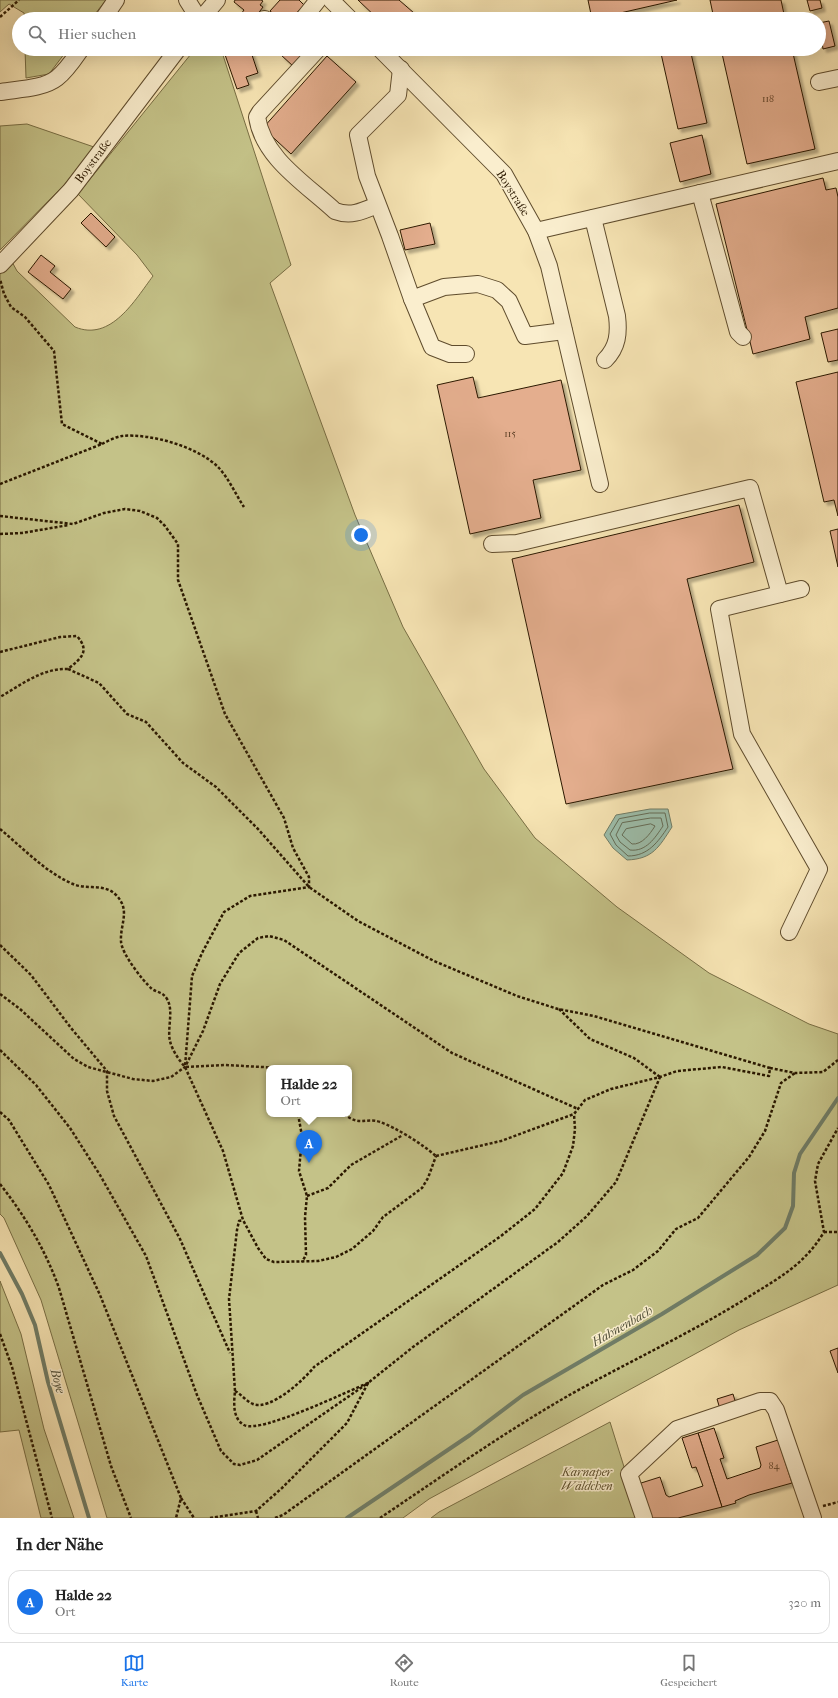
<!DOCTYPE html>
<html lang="de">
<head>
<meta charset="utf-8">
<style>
	:root { --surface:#fff; --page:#f6f6f6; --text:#222; --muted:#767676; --line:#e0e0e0; --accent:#1a73e8 }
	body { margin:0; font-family:"IM FELL French Canon",serif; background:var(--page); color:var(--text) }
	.you { position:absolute; left:361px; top:535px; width:14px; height:14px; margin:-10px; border:3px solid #fff; border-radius:50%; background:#1a73e8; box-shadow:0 0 0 6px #1a73e833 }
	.badge { display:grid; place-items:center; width:26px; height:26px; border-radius:50%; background:var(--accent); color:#fff; font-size:13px; font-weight:700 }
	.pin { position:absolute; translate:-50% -33px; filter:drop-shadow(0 1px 2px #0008) }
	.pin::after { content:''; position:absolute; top:21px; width:14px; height:12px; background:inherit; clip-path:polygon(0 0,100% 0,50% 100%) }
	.popup { position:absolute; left:266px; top:1065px; width:86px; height:52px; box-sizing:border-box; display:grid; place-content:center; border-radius:8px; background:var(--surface); filter:drop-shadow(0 1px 3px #0005); font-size:13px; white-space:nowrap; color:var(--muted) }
	.popup b { font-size:15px; color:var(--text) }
	.popup::after { content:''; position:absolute; left:50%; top:100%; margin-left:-8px; border:8px solid transparent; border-top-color:var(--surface) }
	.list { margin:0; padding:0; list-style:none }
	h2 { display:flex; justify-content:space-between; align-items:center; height:52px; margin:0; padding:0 16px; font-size:17px }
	h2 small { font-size:13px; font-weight:400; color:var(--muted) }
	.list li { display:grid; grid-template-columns:26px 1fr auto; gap:12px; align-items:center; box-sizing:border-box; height:64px; margin:0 8px 8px; padding:0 8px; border:1px solid var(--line); border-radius:12px }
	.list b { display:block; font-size:15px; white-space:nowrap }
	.list p { margin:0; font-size:13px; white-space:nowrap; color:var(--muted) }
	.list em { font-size:13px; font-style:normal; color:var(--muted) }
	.icon { flex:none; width:22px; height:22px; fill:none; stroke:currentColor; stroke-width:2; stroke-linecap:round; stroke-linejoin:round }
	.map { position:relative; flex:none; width:838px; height:1518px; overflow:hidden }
	.search { position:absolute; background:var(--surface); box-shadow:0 4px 16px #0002; left:12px; right:12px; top:12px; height:44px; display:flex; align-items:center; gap:10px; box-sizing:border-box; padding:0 14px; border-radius:22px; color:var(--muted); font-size:15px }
	.sheet { height:124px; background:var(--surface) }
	nav { display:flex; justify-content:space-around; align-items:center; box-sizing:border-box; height:56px; border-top:1px solid var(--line); background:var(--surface); font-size:11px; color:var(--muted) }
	nav a { display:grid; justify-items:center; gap:2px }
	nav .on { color:var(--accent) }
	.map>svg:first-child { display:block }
	.green { fill:#c4c288; stroke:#786e44; fill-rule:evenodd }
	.water { fill:#9dbfac; stroke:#707d67 }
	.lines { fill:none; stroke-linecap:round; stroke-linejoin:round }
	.shore { stroke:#646c56; stroke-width:1 }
	.stream { stroke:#707d67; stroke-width:4 }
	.building { fill:#e4ae8e; stroke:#2c1900; filter:url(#shadow) }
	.minor-casing { stroke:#5f4c2d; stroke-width:18 }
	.path { stroke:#2c1900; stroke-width:2.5; stroke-dasharray:3 2; stroke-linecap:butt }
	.minor { stroke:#faeece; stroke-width:16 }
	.labels { text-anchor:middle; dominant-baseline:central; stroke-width:3; stroke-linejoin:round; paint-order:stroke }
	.number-label { font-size:10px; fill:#5a3e24 }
	.street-label { font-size:12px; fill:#2c1900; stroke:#faeece }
	.park-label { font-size:12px; font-style:italic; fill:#5a4c29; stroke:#faeece }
	.water-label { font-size:13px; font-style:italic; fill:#54533c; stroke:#faeece }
</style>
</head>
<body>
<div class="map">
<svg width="838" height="1518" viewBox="0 0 838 1518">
	<defs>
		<filter id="shadow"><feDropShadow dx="3.5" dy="3.5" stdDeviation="1" flood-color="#0004"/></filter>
	</defs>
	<rect width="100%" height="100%" fill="#f7e5b4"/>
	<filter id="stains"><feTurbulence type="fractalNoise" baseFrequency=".005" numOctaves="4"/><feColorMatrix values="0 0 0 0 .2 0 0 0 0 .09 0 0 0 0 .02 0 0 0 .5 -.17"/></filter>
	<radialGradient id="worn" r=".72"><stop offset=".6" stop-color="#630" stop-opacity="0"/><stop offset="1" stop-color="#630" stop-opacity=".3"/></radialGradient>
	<g class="green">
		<polygon points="0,0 106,0 91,19 25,19 24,13 9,4 0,12"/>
		<polygon points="25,49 68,49 49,74 26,78"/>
		<path d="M195,49h26l70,216 -21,18 85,232 48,112 81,142 51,69 82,69 92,66 100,51 29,10v251l-99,45 -310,169 -26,19h-296l-66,-218 -37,-82 -4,-4v-940l11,-14 6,11 58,56c36,15 60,-27 78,-51l-16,-21 -59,-61zM269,1068h80v46h-80z"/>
		<polygon points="27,124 94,147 64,185 0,250 0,126"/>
		<polygon points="0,1281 21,1334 44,1429 74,1518 41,1518 19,1430 0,1432"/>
		<polygon points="610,1422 640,1518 431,1518 439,1512"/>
	</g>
	<path class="water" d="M650,809h18l4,18c-13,20 -19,32 -45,33l-14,-12 -9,-13 12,-20z"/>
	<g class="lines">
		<g class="shore">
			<path d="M650,813h15l3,14c-10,15 -20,29 -40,29l-12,-11 -6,-11 9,-15z"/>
			<path d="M651,818h10l2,8c-8,12 -17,26 -33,24l-10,-8 -4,-7 6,-12z"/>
			<path d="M651,824l4,2c-5,8 -13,19 -23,18l-10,-9 4,-6z"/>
		</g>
		<g class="stream">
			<polyline points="0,1253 22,1294 35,1325 48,1382 89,1518"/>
			<polyline points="347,1518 470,1435 523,1395 662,1314 757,1255 785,1228 793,1206 794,1173 800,1154 838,1098"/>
		</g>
	</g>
	<g class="building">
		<polygon points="235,0 261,0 263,1 260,5 263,7 257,15 255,13 248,19 241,14 244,10 234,2"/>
		<polygon points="280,0 299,0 304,5 291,19 280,19 270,11"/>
		<polygon points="358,0 399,0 414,13 409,19 378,19"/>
		<polygon points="588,0 677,0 594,19 592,19"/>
		<polygon points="710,0 781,0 785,19 714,19"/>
		<polygon points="807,0 820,0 822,8 810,11"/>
		<polygon points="829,21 835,46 823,49 819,23"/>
		<polygon points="223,49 250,49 258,73 246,77 249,85 237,89"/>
		<polygon points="287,49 310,49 293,66 281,55"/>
		<polygon points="660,49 690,49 707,123 678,129"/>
		<polygon points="721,49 792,49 815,149 747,164"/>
		<polygon points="327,56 356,82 291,154 263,128"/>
		<polygon points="702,135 711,174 680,182 670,143"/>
		<polygon points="823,178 826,190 836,188 838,197 838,308 805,317 810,339 753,354 716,204"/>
		<polygon points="91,213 115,237 106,247 81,223"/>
		<polygon points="430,223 435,244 405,250 400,230"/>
		<polygon points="41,255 55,266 50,272 71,289 63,299 28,272"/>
		<polygon points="838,329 838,360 828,362 821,333"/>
		<polygon points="838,372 838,516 834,500 824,502 796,382"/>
		<polygon points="473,377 478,398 561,380 581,470 533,480 541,518 470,534 437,385"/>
		<polygon points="739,505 754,562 687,579 733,769 566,804 512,559"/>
		<polygon points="838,529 838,567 830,531"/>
		<polygon points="838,1348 838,1373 830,1351"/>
		<polygon points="733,1394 736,1404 720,1409 717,1399"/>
		<polygon points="714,1428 724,1458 720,1459 727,1479 760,1468 761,1465 756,1447 778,1440 792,1483 749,1495 735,1501 736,1503 722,1507 698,1433"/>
		<polygon points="698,1433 722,1507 678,1518 649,1518 638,1484 660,1477 666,1495 669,1497 703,1486 696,1467 692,1468 682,1438"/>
	</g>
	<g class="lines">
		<g class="minor-casing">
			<g id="minor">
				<polyline points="187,0 199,19"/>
				<polyline points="331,0 350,19"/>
				<polyline points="103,19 116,0"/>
				<polyline points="201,19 217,0"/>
				<polyline points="264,19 265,19"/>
				<polyline points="303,19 318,0"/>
				<path d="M318,49l-58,63 -3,5c6,41 49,67 78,94 16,6 28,0 42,-6"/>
				<polyline points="380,49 504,174 536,231 549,266 600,484"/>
				<polyline points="401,69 398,95 358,135 367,176 390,236 412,299 444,287 478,284 497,290 509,301 525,336 564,331"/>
				<polyline points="819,82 838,78"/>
				<path d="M0,92c18,-3 43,-3 57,-14 10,-8 17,-19 24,-29"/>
				<polyline points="700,193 738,332 743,337"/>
				<path d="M593,218l24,98c2,17 1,31 -12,44"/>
				<polyline points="536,231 838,161"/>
				<polyline points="0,265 71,190 178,49"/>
				<polyline points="412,299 432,347 450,354 466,354"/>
				<polyline points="492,544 517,543 750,488 780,594"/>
				<polyline points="789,932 819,869 742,734 719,609 801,589"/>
				<polyline points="644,1518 629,1474 677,1429 760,1401 770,1401 776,1410 813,1518"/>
			</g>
		</g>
		<g class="path">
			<polyline points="0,17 19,0"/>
			<path d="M102,444c6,-3 13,-7 20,-8 28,-3 77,11 97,32 10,11 17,27 25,39"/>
			<polyline points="0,484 102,444 62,424 54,351 25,317 11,307 4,294 0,279"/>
			<polyline points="0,516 73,524 104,513 125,509 140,511 157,518 165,526 178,544 178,580 225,714 284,818 293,848 309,877 309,887 250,896 224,912 202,953 192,976 185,1067"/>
			<polyline points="0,534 22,533 69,525"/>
			<path d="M0,652l60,-15 17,-1c14,16 3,23 -9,33 -26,-1 -47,16 -68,28"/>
			<polyline points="68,669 99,683 127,714 146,722 183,763 216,787 258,829 309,887 358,921 434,961 517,996 558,1009 594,1016 770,1068"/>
			<path d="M0,829c23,19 45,43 73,55 13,6 32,-1 43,11 15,15 4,29 5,46 0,12 22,40 31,48 6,4 11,3 15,10 7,11 0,30 3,42 2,9 9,19 15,26l38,84 20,69 15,28 8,11 8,3 44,-1 18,-4 16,-8 21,-18 10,-14 39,-29 6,-10 8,-22"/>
			<polyline points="0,945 31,975 71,1028 107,1071 107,1091 114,1116 180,1239 230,1353"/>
			<polyline points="0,994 20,1009 74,1059 88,1067 133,1079 153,1081 171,1077 185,1067 203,1031 220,984 239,953 258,938 269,936 284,940 452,1053 578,1109"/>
			<polyline points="559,1009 590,1039 634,1058 660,1077"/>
			<path d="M0,1050l36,35 34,43 30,47 46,81 51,139 24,56 13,13 6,1 17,-5 111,-77c-20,8 -108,51 -124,42 -12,-7 -10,-23 -9,-34l-6,-92 8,-69 2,-9 4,-1"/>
			<polyline points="186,1067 225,1065 280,1068"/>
			<polyline points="0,1112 9,1120 49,1185 100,1295 181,1498 176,1518"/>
			<polyline points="298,1114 302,1136 299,1171 307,1196 305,1217 306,1255 302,1262"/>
			<path d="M344,1114c16,13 22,3 36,8 17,6 42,22 56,34"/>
			<polyline points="436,1156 501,1141 574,1114 585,1100 611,1089 660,1077 677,1071 722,1067 769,1076 770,1068 795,1073 823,1072 838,1060"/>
			<path d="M0,1184c25,32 45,65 59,104l52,178 20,52"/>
			<polyline points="307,1196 328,1188 351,1165 403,1135"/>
			<polyline points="824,1232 838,1232"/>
			<polyline points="0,1334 12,1367 52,1518"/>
			<path d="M235,1391c6,3 11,10 18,13 17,7 51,-24 61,-37l187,-131 34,-27 28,-36 10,-27 2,-17 -1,-15"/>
			<polyline points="181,1498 194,1518"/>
			<polyline points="823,1506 838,1502"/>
			<polyline points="256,1511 258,1518"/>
			<polyline points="210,1518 256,1511 282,1488 347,1423 368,1383 413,1347 558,1242 587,1216 616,1182 660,1077"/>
			<polyline points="275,1518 283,1515 603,1285 633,1270 658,1251 676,1229 698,1218 749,1157 765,1131 781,1083 795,1073"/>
			<path d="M380,1518c61,-41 122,-84 186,-121 58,-33 119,-61 176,-96 33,-21 61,-34 82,-69l-9,-51 3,-17 20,-36"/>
		</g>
		<use href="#minor" class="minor"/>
	</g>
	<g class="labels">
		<g class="number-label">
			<text x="768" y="99">118</text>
			<text x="510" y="434">115</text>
			<text x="774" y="1466">84</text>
		</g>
		<g class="street-label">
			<text transform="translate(93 161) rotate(-53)">Boystraße</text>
			<text transform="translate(513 193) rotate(58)">Boystraße</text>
		</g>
		<g class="park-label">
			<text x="587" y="1472">Karnaper<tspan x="587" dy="14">Wäldchen</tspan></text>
		</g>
		<g class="water-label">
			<text transform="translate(622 1326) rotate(-30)">Hahnenbach</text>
			<text transform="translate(58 1381) rotate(75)">Boye</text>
		</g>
	</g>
	<rect width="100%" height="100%" filter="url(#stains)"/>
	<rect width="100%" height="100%" fill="url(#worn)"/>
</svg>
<div class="you"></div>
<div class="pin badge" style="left:309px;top:1163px">A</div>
<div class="popup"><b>Halde 22</b>Ort</div>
<div class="search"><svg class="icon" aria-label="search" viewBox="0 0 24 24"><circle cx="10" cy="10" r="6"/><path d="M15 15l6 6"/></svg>Hier suchen</div>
</div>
<section class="sheet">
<h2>In der Nähe<small></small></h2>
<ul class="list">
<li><span class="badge">A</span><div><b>Halde 22</b><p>Ort</p></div><em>320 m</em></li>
</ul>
</section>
<nav>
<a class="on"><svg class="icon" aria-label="map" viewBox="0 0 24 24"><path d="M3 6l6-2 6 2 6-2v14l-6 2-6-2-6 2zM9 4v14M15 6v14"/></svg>Karte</a>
<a><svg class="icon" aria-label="directions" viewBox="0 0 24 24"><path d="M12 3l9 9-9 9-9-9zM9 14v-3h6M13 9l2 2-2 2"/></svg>Route</a>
<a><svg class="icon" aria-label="saved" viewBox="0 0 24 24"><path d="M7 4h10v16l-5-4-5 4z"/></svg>Gespeichert</a>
</nav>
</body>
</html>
